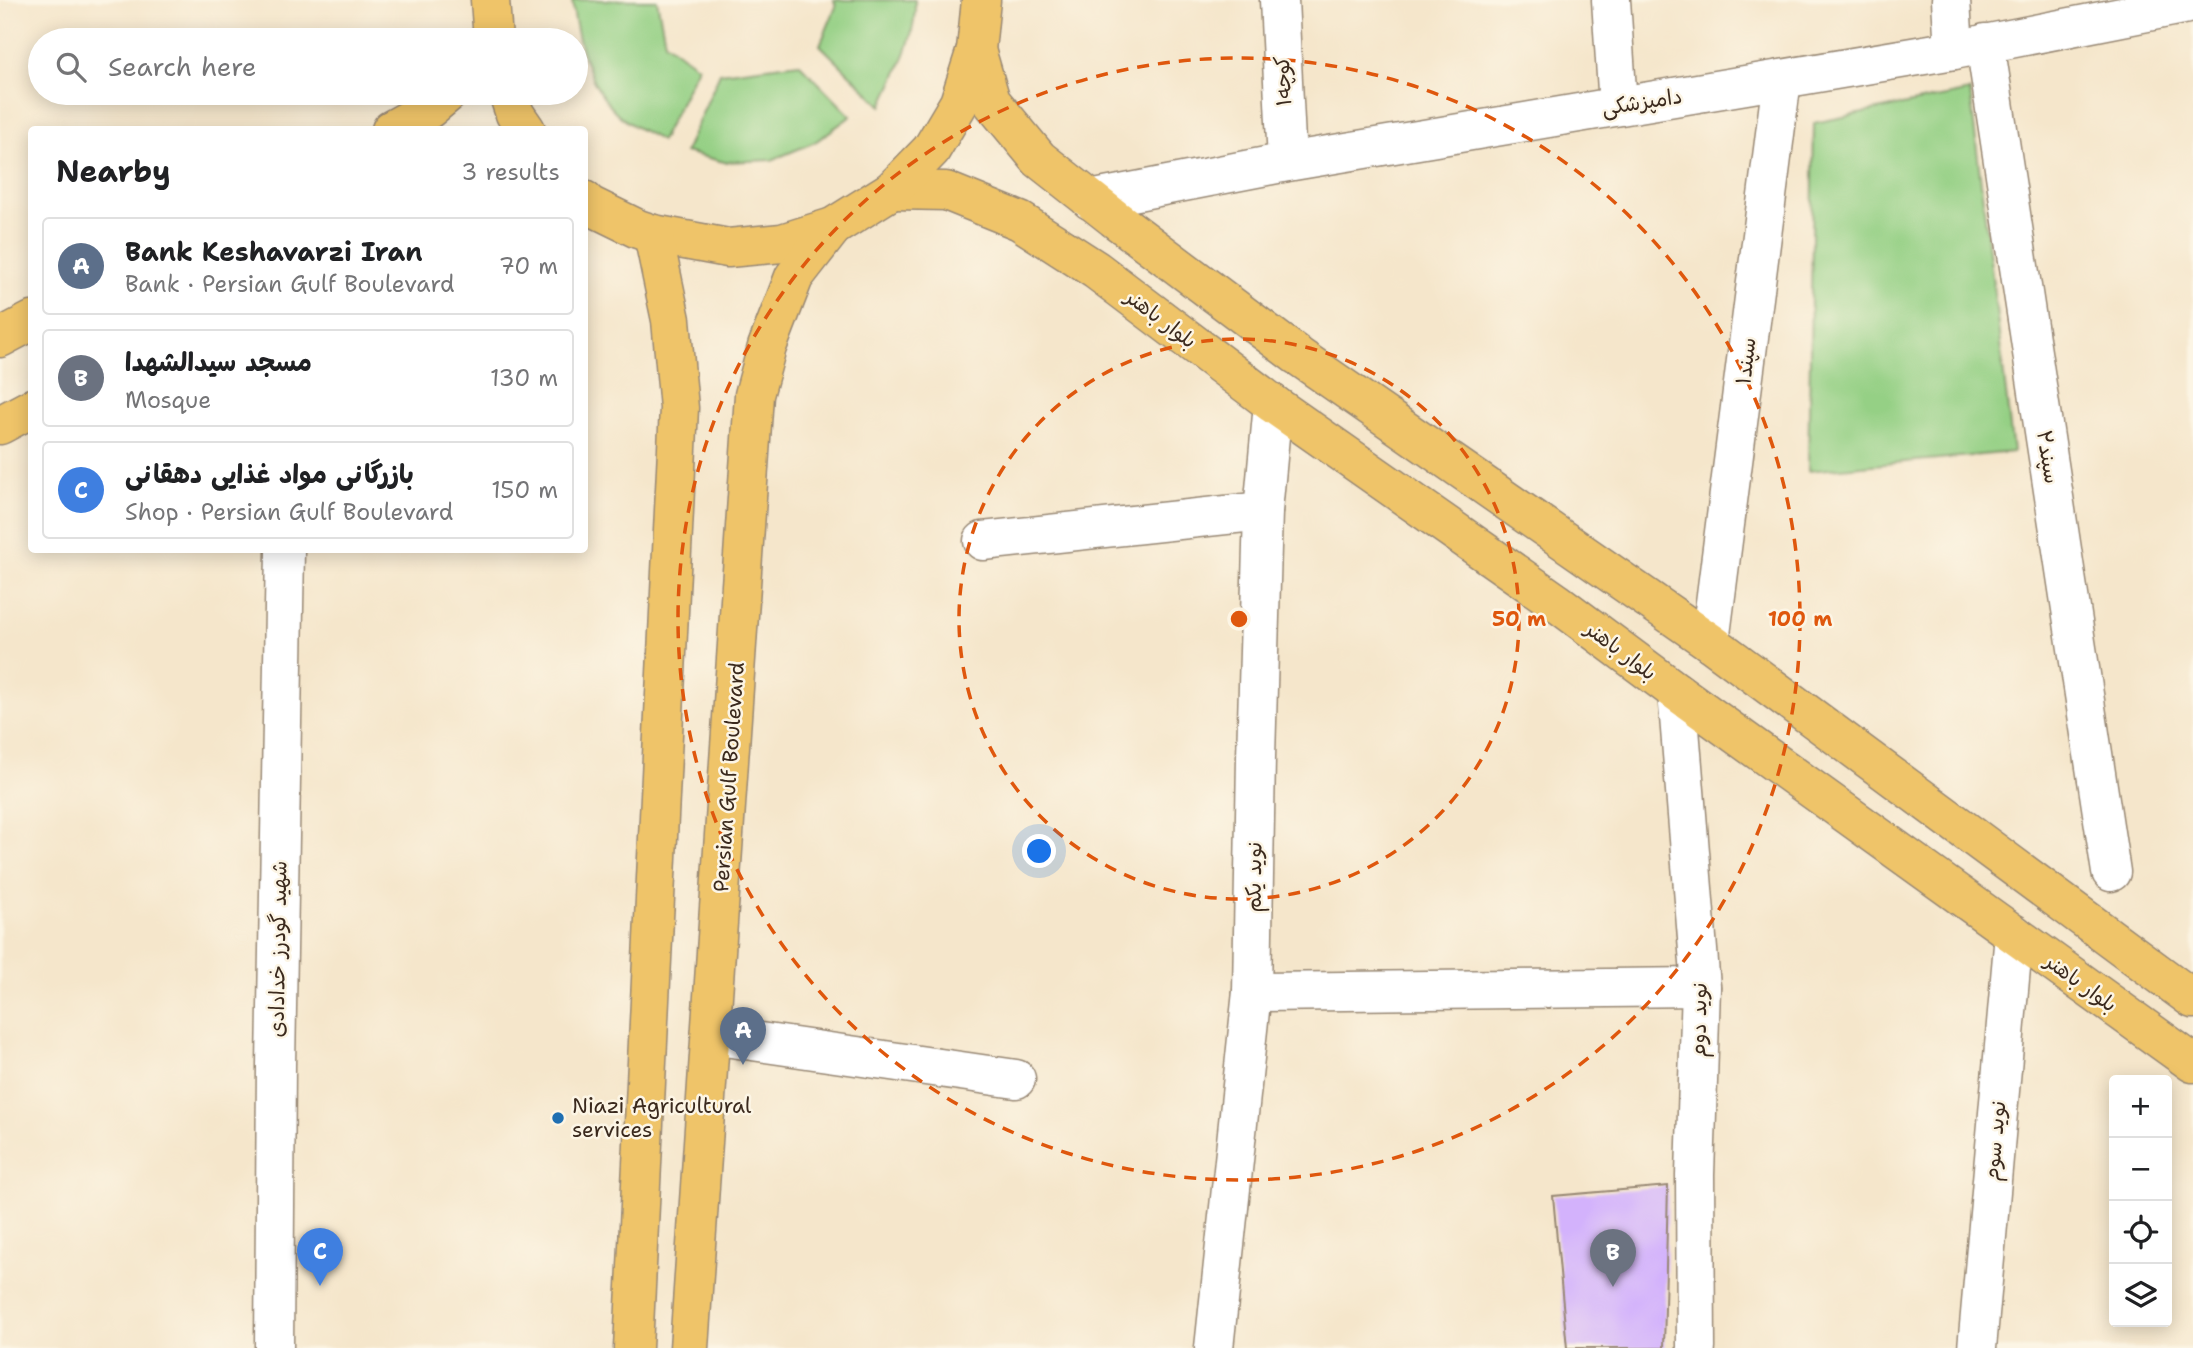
<!DOCTYPE html>
<html lang="en">
<head>
<meta charset="utf-8">
<style>
	:root { --surface:#fff; --page:#f6f6f6; --text:#202124; --muted:#757577; --line:#e0e0e0; --accent:#2563eb }
	body { margin:0; font-family:"Shantell Sans","Playpen Sans Arabic",sans-serif; background:var(--page); color:var(--text) }
	.controls { position:absolute; right:21px; bottom:21px; display:grid; overflow:hidden; border-radius:7px; box-shadow:0 4px 18px #0003 }
	.controls button { width:63px; height:63px; display:grid; place-items:center; padding:0; border:0; border-bottom:2px solid var(--line); background:var(--surface); color:var(--text); font:35px sans-serif }
	.you { position:absolute; left:1040px; top:852px; width:24px; height:24px; margin:-18px; border:5px solid #fff; border-radius:50%; background:#1a73e8; box-shadow:0 0 0 10px #1a73e833 }
	.badge { display:grid; place-items:center; width:46px; height:46px; border-radius:50%; background:var(--accent); color:#fff; font-size:23px; font-weight:700 }
	.pin { position:absolute; translate:-50% -58px; filter:drop-shadow(0 2px 4px #0008) }
	.pin::after { content:''; position:absolute; top:37px; width:24px; height:21px; background:inherit; clip-path:polygon(0 0,100% 0,50% 100%) }
	.list { margin:0; padding:0; list-style:none }
	h2 { display:flex; justify-content:space-between; align-items:center; height:91px; margin:0; padding:0 28px; font-size:30px }
	h2 small { font-size:23px; font-weight:400; color:var(--muted) }
	.list li { display:grid; grid-template-columns:46px 1fr auto; gap:21px; align-items:center; box-sizing:border-box; height:98px; margin:0 14px 14px; padding:0 14px; border:2px solid var(--line); border-radius:7px }
	.list b { display:block; font-size:26px; white-space:nowrap }
	.list p { margin:0; font-size:23px; white-space:nowrap; color:var(--muted) }
	.list em { font-size:23px; font-style:normal; color:var(--muted) }
	.icon { flex:none; width:38px; height:38px; fill:none; stroke:currentColor; stroke-width:2; stroke-linecap:round; stroke-linejoin:round }
	.map { position:relative; flex:none; width:2193px; height:1348px; overflow:hidden }
	.search { position:absolute; background:var(--surface); box-shadow:0 4px 18px #0003; left:28px; top:28px; width:560px; height:77px; display:flex; align-items:center; gap:18px; box-sizing:border-box; padding:0 24px; border-radius:38px; color:var(--muted); font-size:26px }
	.panel { position:absolute; background:var(--surface); box-shadow:0 4px 18px #0003; left:28px; top:126px; width:560px; height:427px; border-radius:7px }
	.map>svg:first-child { display:block }
	.green { fill:#95d085; stroke:#687d52; stroke-width:2 }
	.building { fill:#d3b2fc }
	.lines { fill:none; stroke-linecap:round; stroke-linejoin:round }
	.minor-casing { stroke:#988874; stroke-width:41 }
	.major-casing { stroke:#988874; stroke-width:41 }
	.minor { stroke:#fff; stroke-width:38 }
	.major { stroke:#efc469; stroke-width:38 }
	.ring { fill:none; stroke:#df570d; stroke-width:3.5; stroke-dasharray:12 9 }
	.poi-dot { fill:#1f6fb2; stroke:#fcf5e5; stroke-width:2.5 }
	.labels { text-anchor:middle; dominant-baseline:central; stroke-width:5; stroke-linejoin:round; paint-order:stroke }
	.street-label { font-size:21px; fill:#3b2a1e; stroke:#fcf5e5 }
	.poi-label { font-size:21px; fill:#3b2a1e; stroke:#fcf5e5; text-anchor:start }
	.centre { fill:#df570d; stroke:#fcf5e5; stroke-width:3.5 }
	.ring-label { font-size:21px; text-anchor:middle; font-weight:bold; fill:#df570d; stroke:#fcf5e5; stroke-width:5; stroke-linejoin:round; paint-order:stroke }
</style>
</head>
<body>
<div class="map">
<svg width="2193" height="1348" viewBox="0 0 2193 1348">
	<rect width="100%" height="100%" fill="#fcf5e5"/>
	<filter id="ink" filterUnits="userSpaceOnUse"><feTurbulence type="fractalNoise" baseFrequency=".0143" numOctaves="2"/><feDisplacementMap in="SourceGraphic" scale="14" xChannelSelector="R" yChannelSelector="G"/><feConvolveMatrix kernelMatrix="1 2 1 2 8 2 1 2 1" color-interpolation-filters="sRGB"/></filter>
	<filter id="wash" filterUnits="userSpaceOnUse"><feTurbulence type="fractalNoise" baseFrequency=".00686" numOctaves="4" result="noise"/><feDisplacementMap in="SourceGraphic" scale="28" xChannelSelector="R" yChannelSelector="G"/><feGaussianBlur stdDeviation="1.57" result="paint"/><feColorMatrix in="noise" values="0 0 0 0 0 0 0 0 0 0 0 0 0 0 0 0 0 1.4 0 .05"/><feComposite in="paint" operator="in"/></filter>
	<g filter="url(#wash)">
		<rect width="100%" height="100%" fill="#f5e6cb"/>
		<g class="green">
			<path d="M572,0h85l8,42 33,25 -37,74c-13,-8 -31,-15 -42,-26 -32,-29 -42,-75 -47,-115z"/>
			<path d="M834,0h81c2,37 -18,73 -33,106l-62,-61 16,-38z"/>
			<polygon points="799,63 851,116 815,142 772,160 724,162 685,152 720,73"/>
			<polygon points="1970,91 2013,452 1808,471 1814,123"/>
		</g>
		<g id="blocks">
			<polygon class="building" points="1668,1186 1664,1348 1567,1348 1553,1196"/>
		</g>
	</g>
	<g filter="url(#ink)">
		<use href="#blocks" fill-opacity="0" stroke="#988874" stroke-width="2"/>
		<g class="lines">
			<g class="minor-casing">
				<g id="minor">
					<polyline points="1279,0 1287,162"/>
					<polyline points="1611,0 1618,106"/>
					<polyline points="1951,0 1954,50"/>
					<polyline points="1985,43 2111,872"/>
					<polyline points="1090,200 1287,162 1954,50 2193,3"/>
					<polyline points="983,541 1263,511"/>
					<polyline points="1710,642 1782,79"/>
					<polyline points="1677,692 1701,987 1695,1175 1696,1348"/>
					<polyline points="1252,992 1701,987"/>
					<polyline points="711,1035 1016,1079"/>
					<polyline points="274,1348 276,1065 285,550"/>
					<polyline points="1214,1348 1252,992 1256,757 1263,511 1273,404"/>
					<polyline points="1977,1348 2014,934"/>
				</g>
			</g>
			<g class="major-casing">
				<g id="major">
					<polyline points="490,0 493,40"/>
					<polyline points="976,50 991,101 1039,159 1114,218 1298,356 1710,642 2193,999"/>
					<polyline points="508,93 515,114 526,130"/>
					<polyline points="391,130 429,109 448,93"/>
					<polyline points="892,190 946,191 1020,221 1096,270 1273,404 1556,602 1677,692 2193,1063"/>
					<polyline points="584,200 589,205 638,229 653,234 728,248 782,243 833,227 892,190 931,150 959,103 976,50 981,0"/>
					<polyline points="0,338 32,321"/>
					<polyline points="0,425 32,408"/>
					<polyline points="633,1348 679,408 671,320 653,234"/>
					<polyline points="689,1348 754,395 767,347 794,277 833,227"/>
				</g>
			</g>
			<use href="#minor" class="minor"/>
			<use href="#major" class="major"/>
		</g>
	</g>
	<g class="ring">
		<circle cx="1239" cy="619" r="280"/>
		<circle cx="1239" cy="619" r="561"/>
	</g>
	<circle class="poi-dot" cx="558" cy="1118" r="7"/>
	<g class="labels">
		<g class="street-label">
			<text transform="translate(1283 81) rotate(-93)">کوچه۱</text>
			<text transform="translate(1642 102) rotate(-9)">دامپزشکی</text>
			<text transform="translate(1161 319) rotate(37)">بلوار باهنر</text>
			<text transform="translate(1746 361) rotate(-83)">سپند۱</text>
			<text transform="translate(2048 457) rotate(81)">سپند۲</text>
			<text transform="translate(1621 651) rotate(37)">بلوار باهنر</text>
			<text transform="translate(729 777) rotate(-86)">Persian Gulf Boulevard</text>
			<text transform="translate(1254 877) rotate(-89)">نوید یکم</text>
			<text transform="translate(278 949) rotate(-89)">شهید گودرز خدادادی</text>
			<text transform="translate(2081 983) rotate(36)">بلوار باهنر</text>
			<text transform="translate(1699 1020) rotate(-89)">نوید دوم</text>
			<text transform="translate(1995 1141) rotate(-85)">نوید سوم</text>
		</g>
		<g class="poi-label">
			<text x="572" y="1106">Niazi Agricultural<tspan x="572" dy="24">services</tspan></text>
		</g>
	</g>
	<circle cx="1239" cy="619" r="10" class="centre"/>
	<g class="ring-label">
		<text x="1519" y="626">50 m</text>
		<text x="1800" y="626">100 m</text>
	</g>
</svg>
<div class="controls">
<button>+</button>
<button>−</button>
<button><svg class="icon" aria-label="locate" viewBox="0 0 24 24"><circle cx="12" cy="12" r="6"/><path d="M12 2v4M12 18v4M2 12h4M18 12h4"/></svg></button>
<button><svg class="icon" aria-label="layers" viewBox="0 0 24 24"><path d="M12 4l9 5-9 5-9-5zM3 14l9 5 9-5"/></svg></button>
</div>
<div class="you"></div>
<div class="pin badge" style="left:743px;top:1065px;background:#5c6f8a">A</div>
<div class="pin badge" style="left:1613px;top:1287px;background:#6b7280">B</div>
<div class="pin badge" style="left:320px;top:1286px;background:#3f7fe0">C</div>
<div class="search"><svg class="icon" aria-label="search" viewBox="0 0 24 24"><circle cx="10" cy="10" r="6"/><path d="M15 15l6 6"/></svg>Search here</div>
<section class="panel">
<h2>Nearby<small>3 results</small></h2>
<ul class="list">
<li><span class="badge" style="background:#5c6f8a">A</span><div><b>Bank Keshavarzi Iran</b><p>Bank · Persian Gulf Boulevard</p></div><em>70 m</em></li>
<li><span class="badge" style="background:#6b7280">B</span><div><b>مسجد سیدالشهدا</b><p>Mosque</p></div><em>130 m</em></li>
<li><span class="badge" style="background:#3f7fe0">C</span><div><b>بازرگانی مواد غذایی دهقانی</b><p>Shop · Persian Gulf Boulevard</p></div><em>150 m</em></li>
</ul>
</section>
</div>
</body>
</html>
